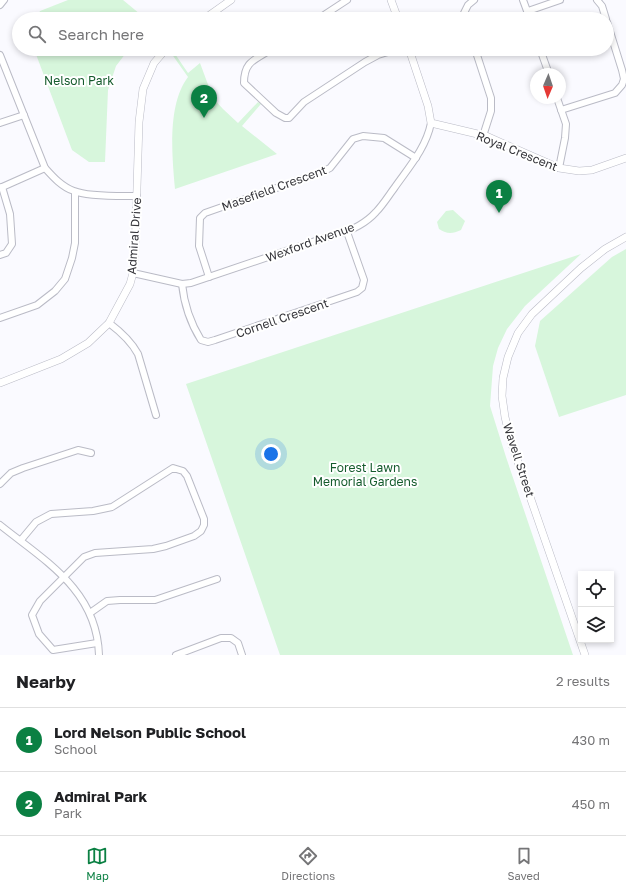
<!DOCTYPE html>
<html lang="en">
<head>
<meta charset="utf-8">
<style>
	:root { --surface:#fff; --page:#f2f2f2; --text:#202124; --muted:#757577; --line:#e0e0e0; --accent:#0b8043 }
	body { margin:0; font-family:"Golos Text",sans-serif; background:var(--page); color:var(--text) }
	.controls { position:absolute; right:12px; bottom:12px; display:grid; overflow:hidden; border-radius:0px; box-shadow:0 2px 6px #0003 }
	.controls button { width:36px; height:36px; display:grid; place-items:center; padding:0; border:0; border-bottom:1px solid var(--line); background:var(--surface); color:var(--text); font:20px sans-serif }
	.compass { position:absolute; left:530px; top:68px; width:36px; height:36px; border-radius:50%; background:var(--surface); box-shadow:0 2px 6px #0003; rotate:182deg }
	.you { position:absolute; left:271px; top:454px; width:14px; height:14px; margin:-10px; border:3px solid #fff; border-radius:50%; background:#1a73e8; box-shadow:0 0 0 6px #1a73e833 }
	.badge { display:grid; place-items:center; width:26px; height:26px; border-radius:50%; background:var(--accent); color:#fff; font-size:13px; font-weight:700 }
	.pin { position:absolute; translate:-50% -33px; filter:drop-shadow(0 1px 2px #0008) }
	.pin::after { content:''; position:absolute; top:21px; width:14px; height:12px; background:inherit; clip-path:polygon(0 0,100% 0,50% 100%) }
	.list { margin:0; padding:0; list-style:none }
	h2 { display:flex; justify-content:space-between; align-items:center; height:52px; margin:0; padding:0 16px; font-size:17px }
	h2 small { font-size:13px; font-weight:400; color:var(--muted) }
	.list li { display:grid; grid-template-columns:26px 1fr auto; gap:12px; align-items:center; box-sizing:border-box; height:64px; padding:0 16px; border-top:1px solid var(--line) }
	.list b { display:block; font-size:15px; white-space:nowrap }
	.list p { margin:0; font-size:13px; white-space:nowrap; color:var(--muted) }
	.list em { font-size:13px; font-style:normal; color:var(--muted) }
	.icon { flex:none; width:22px; height:22px; fill:none; stroke:currentColor; stroke-width:2; stroke-linecap:round; stroke-linejoin:round }
	.map { position:relative; flex:none; width:626px; height:655px; overflow:hidden }
	.search { position:absolute; background:var(--surface); box-shadow:0 2px 6px #0003; left:12px; right:12px; top:12px; height:44px; display:flex; align-items:center; gap:10px; box-sizing:border-box; padding:0 14px; border-radius:22px; color:var(--muted); font-size:15px }
	.sheet { height:180px; background:var(--surface) }
	nav { display:flex; justify-content:space-around; align-items:center; box-sizing:border-box; height:56px; border-top:1px solid var(--line); background:var(--surface); font-size:11px; color:var(--muted) }
	nav a { display:grid; justify-items:center; gap:2px }
	nav .on { color:var(--accent) }
	.map>svg:first-child { display:block }
	.green { fill:#d7f6dc }
	.lines { fill:none; stroke-linecap:round; stroke-linejoin:round }
	.minor-casing { stroke:#babbc6; stroke-width:8 }
	.tertiary-casing { stroke:#babbc6; stroke-width:8 }
	.minor { stroke:#fff; stroke-width:6 }
	.tertiary { stroke:#fff; stroke-width:7 }
	.labels { text-anchor:middle; dominant-baseline:central; stroke-width:4; stroke-linejoin:round; paint-order:stroke }
	.park-label { font-size:12px; fill:#145b2c; stroke:#fff }
	.street-label { font-size:12px; fill:#36363b; stroke:#fff }
</style>
</head>
<body>
<div class="map">
<svg width="626" height="655" viewBox="0 0 626 655">
	<rect width="100%" height="100%" fill="#fafaff"/>
	<g class="green">
		<polygon points="68,0 123,0 146,19 36,19 40,11"/>
		<polygon points="34,49 129,49 116,66 108,90 105,162 89,162 72,150"/>
		<path d="M173,51l15,22 12,-10 13,35 10,11 15,14 20,-21 3,2 -19,22 35,28 -102,35c-3,-34 -8,-84 13,-112l-17,-24z"/>
		<path d="M453,210l12,11 -4,9c-9,4 -14,4 -22,-1l-2,-7 9,-11z"/>
		<polygon points="626,249 626,395 559,417 535,346 540,321 612,257"/>
		<polygon points="581,254 525,306 507,329 498,348 493,366 490,406 506,457 573,655 280,655 186,384"/>
	</g>
	<g class="lines">
		<g class="minor-casing">
			<g id="minor">
				<polyline points="523,0 530,19"/>
				<polyline points="597,0 602,6 606,19"/>
				<polyline points="0,5 4,0"/>
				<polyline points="528,11 560,0"/>
				<polyline points="318,19 347,0"/>
				<polyline points="466,19 464,13 468,5 474,0"/>
				<path d="M272,49c-17,11 -28,12 -28,34l32,30 9,5h4l15,-16 61,-40 13,-7 20,-6"/>
				<polyline points="475,49 491,98 491,111 483,136"/>
				<polyline points="540,49 549,74"/>
				<path d="M0,55l45,113c8,9 17,19 29,23 14,6 47,5 63,5"/>
				<polyline points="557,98 566,124 565,138 559,168"/>
				<polyline points="561,110 615,93 622,85 624,79 622,70 607,22"/>
				<polyline points="0,123 24,115"/>
				<polyline points="0,188 45,168"/>
				<polyline points="0,255 6,253 12,244 10,214 2,187"/>
				<path d="M133,273l49,11 9,-1 148,-50c13,-2 28,-11 37,-21 7,-7 13,-17 19,-25 14,-20 31,-39 36,-64"/>
				<polyline points="209,277 199,246 200,218 205,213 322,172 330,168 353,139 363,136 384,138 416,158"/>
				<path d="M182,284c2,19 9,40 19,56l7,2 7,-2 142,-48 5,-4 2,-8 -17,-48"/>
				<polyline points="0,318 37,305 55,291 65,279 72,258 75,243 75,192"/>
				<path d="M109,323c12,9 22,18 29,31l18,61"/>
				<polyline points="0,484 11,473 23,468 78,450 91,453"/>
				<path d="M0,525c45,36 97,65 99,130"/>
				<polyline points="21,540 36,522 51,514 93,511 112,507 173,468 183,471 187,476 204,519 204,525 201,531 194,536 166,546 153,549 95,553 84,557 40,601 32,615 39,634 53,650 97,643"/>
				<polyline points="90,613 107,601 120,600 155,600 217,579"/>
				<polyline points="176,655 221,638 231,638 238,643 242,655"/>
			</g>
		</g>
		<g class="tertiary-casing">
			<g id="tertiary">
				<polyline points="391,0 398,19"/>
				<polyline points="204,19 231,0"/>
				<polyline points="409,49 428,106 431,123 486,136 559,168 579,171 592,170 626,158"/>
				<polyline points="0,383 61,359 88,343 109,323 130,284 133,273 135,253 139,122 143,89 154,63 166,49"/>
				<polyline points="585,655 511,442 505,417 502,396 503,378 508,357 518,333 532,314 581,268 605,249 626,237"/>
			</g>
		</g>
		<use href="#minor" class="minor"/>
		<use href="#tertiary" class="tertiary"/>
	</g>
	<g class="labels">
		<g class="park-label">
			<text x="79" y="80">Nelson Park</text>
			<text x="365" y="467">Forest Lawn<tspan x="365" dy="14">Memorial Gardens</tspan></text>
		</g>
		<g class="street-label">
			<text transform="translate(517 151) rotate(22)">Royal Crescent</text>
			<text transform="translate(274 188) rotate(-20)">Masefield Crescent</text>
			<text transform="translate(134 236) rotate(-86)">Admiral Drive</text>
			<text transform="translate(310 242) rotate(-20)">Wexford Avenue</text>
			<text transform="translate(282 318) rotate(-19)">Cornell Crescent</text>
			<text transform="translate(519 460) rotate(72)">Wavell Street</text>
		</g>
	</g>
</svg>
<div class="controls">
<button><svg class="icon" aria-label="locate" viewBox="0 0 24 24"><circle cx="12" cy="12" r="6"/><path d="M12 2v4M12 18v4M2 12h4M18 12h4"/></svg></button>
<button><svg class="icon" aria-label="layers" viewBox="0 0 24 24"><path d="M12 4l9 5-9 5-9-5zM3 14l9 5 9-5"/></svg></button>
</div>
<svg class="compass" viewBox="-18 -18 36 36"><path d="M0-13l5 13h-10z" fill="#e53935"/><path d="M0 13l5-13h-10z" fill="#757577"/></svg>
<div class="you"></div>
<div class="pin badge" style="left:499px;top:213px">1</div>
<div class="pin badge" style="left:204px;top:118px">2</div>
<div class="search"><svg class="icon" aria-label="search" viewBox="0 0 24 24"><circle cx="10" cy="10" r="6"/><path d="M15 15l6 6"/></svg>Search here</div>
</div>
<section class="sheet">
<h2>Nearby<small>2 results</small></h2>
<ul class="list">
<li><span class="badge">1</span><div><b>Lord Nelson Public School</b><p>School</p></div><em>430 m</em></li>
<li><span class="badge">2</span><div><b>Admiral Park</b><p>Park</p></div><em>450 m</em></li>
</ul>
</section>
<nav>
<a class="on"><svg class="icon" aria-label="map" viewBox="0 0 24 24"><path d="M3 6l6-2 6 2 6-2v14l-6 2-6-2-6 2zM9 4v14M15 6v14"/></svg>Map</a>
<a><svg class="icon" aria-label="directions" viewBox="0 0 24 24"><path d="M12 3l9 9-9 9-9-9zM9 14v-3h6M13 9l2 2-2 2"/></svg>Directions</a>
<a><svg class="icon" aria-label="saved" viewBox="0 0 24 24"><path d="M7 4h10v16l-5-4-5 4z"/></svg>Saved</a>
</nav>
</body>
</html>
